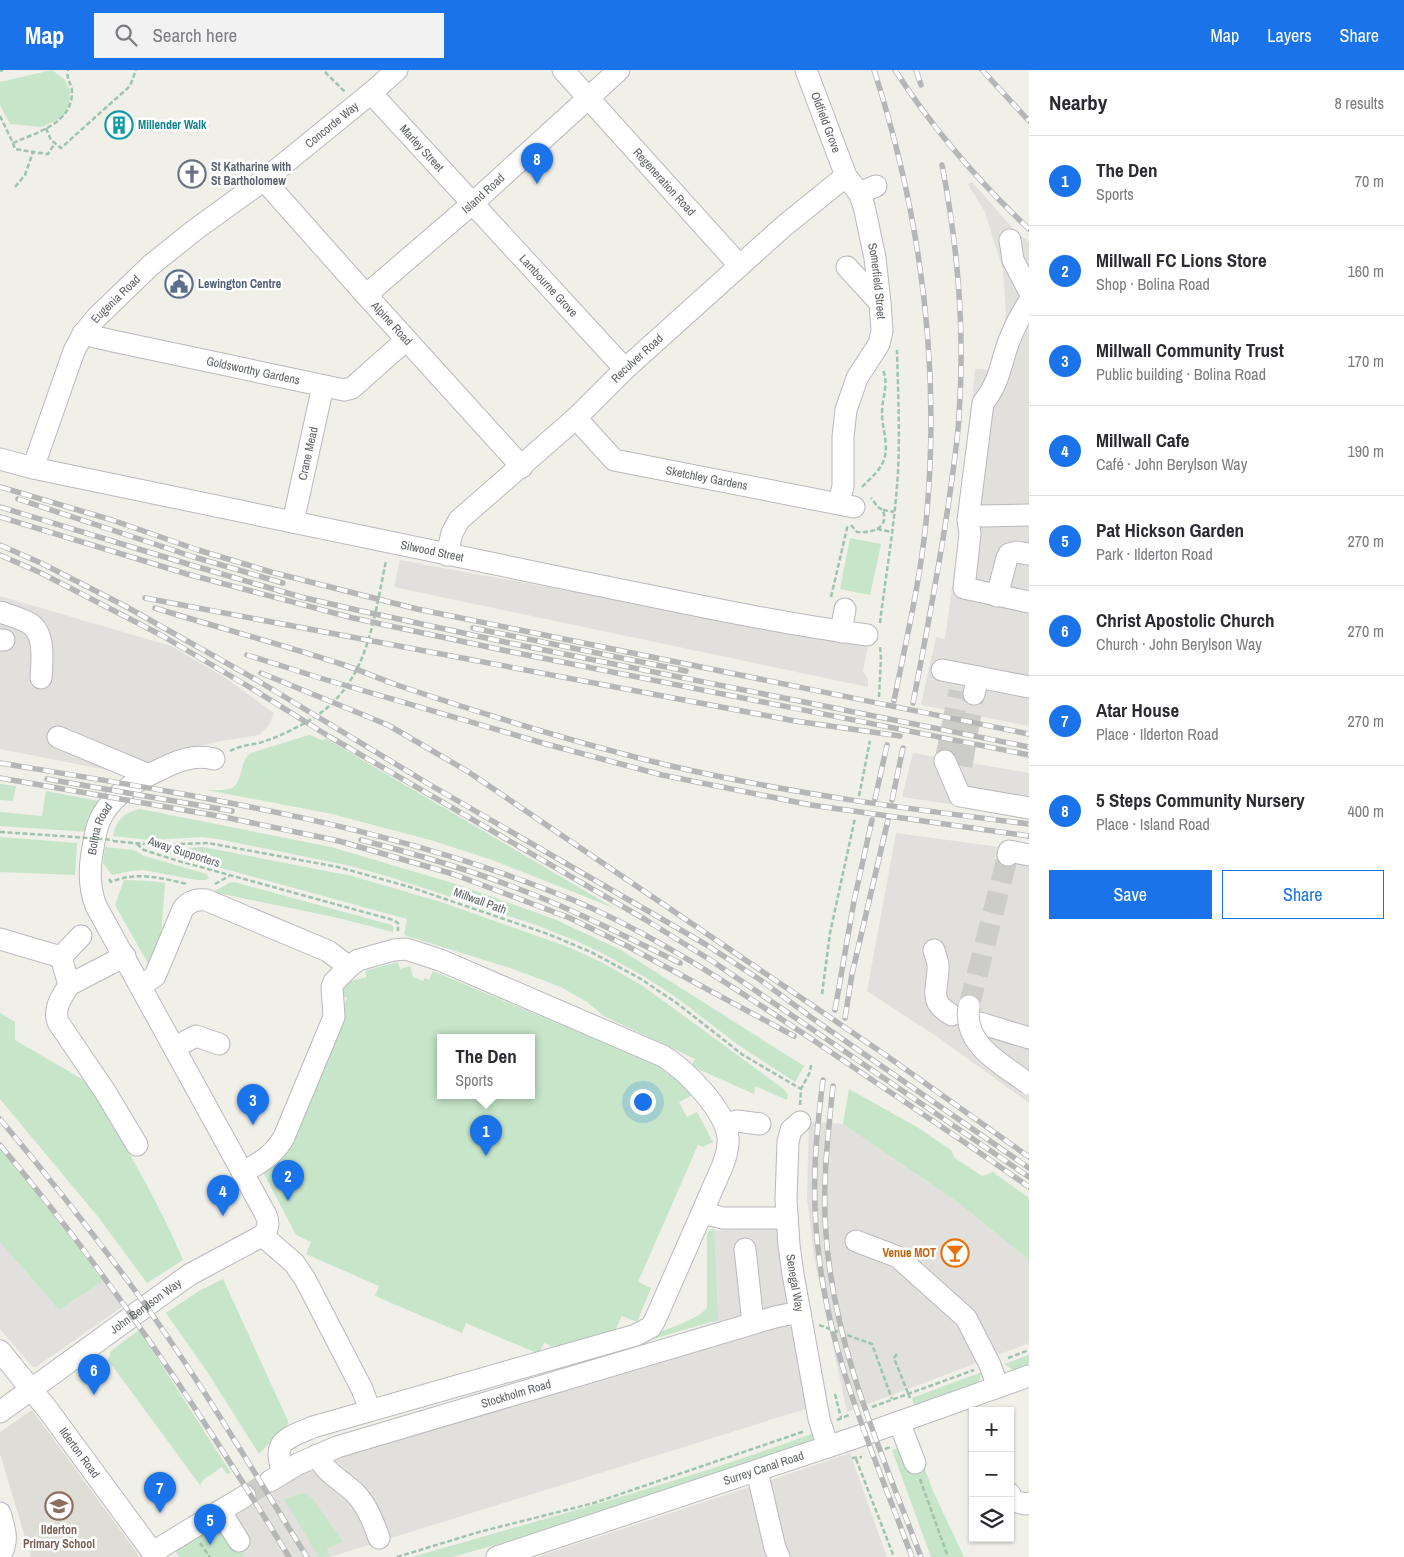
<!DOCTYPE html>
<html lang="en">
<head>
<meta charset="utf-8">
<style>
	:root { --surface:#fff; --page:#f2f2f3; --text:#2b2b33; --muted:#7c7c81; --line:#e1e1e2; --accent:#1a73e8 }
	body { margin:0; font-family:"Archivo Narrow",sans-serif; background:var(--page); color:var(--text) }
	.controls { position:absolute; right:15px; bottom:15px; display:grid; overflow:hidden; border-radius:0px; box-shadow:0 1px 4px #0004 }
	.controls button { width:45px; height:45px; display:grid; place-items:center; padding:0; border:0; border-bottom:1px solid var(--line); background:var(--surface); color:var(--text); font:25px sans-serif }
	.you { position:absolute; left:642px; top:1031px; width:18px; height:18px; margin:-12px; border:4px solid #fff; border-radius:50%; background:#1a73e8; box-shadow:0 0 0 8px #1a73e833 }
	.badge { display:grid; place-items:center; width:32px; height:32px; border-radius:50%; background:var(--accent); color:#fff; font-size:16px; font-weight:700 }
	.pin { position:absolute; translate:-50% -41px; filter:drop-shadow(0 1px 2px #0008) }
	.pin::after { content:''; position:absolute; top:26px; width:18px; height:15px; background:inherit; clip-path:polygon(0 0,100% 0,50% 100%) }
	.popup { position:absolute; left:437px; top:964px; width:98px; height:65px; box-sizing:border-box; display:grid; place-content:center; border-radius:0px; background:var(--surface); filter:drop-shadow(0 1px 4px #0005); font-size:16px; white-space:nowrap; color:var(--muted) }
	.popup b { font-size:19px; color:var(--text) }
	.popup::after { content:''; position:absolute; left:50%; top:100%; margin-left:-10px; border:10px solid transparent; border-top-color:var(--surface) }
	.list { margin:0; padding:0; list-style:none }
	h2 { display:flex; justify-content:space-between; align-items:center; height:65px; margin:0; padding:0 20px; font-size:21px }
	h2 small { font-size:16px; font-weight:400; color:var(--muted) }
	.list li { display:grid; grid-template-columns:32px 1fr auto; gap:15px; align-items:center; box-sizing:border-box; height:90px; padding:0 20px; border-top:1px solid var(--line) }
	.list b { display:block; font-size:19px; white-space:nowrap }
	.list p { margin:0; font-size:16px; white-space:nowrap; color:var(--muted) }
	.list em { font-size:16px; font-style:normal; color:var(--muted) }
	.actions { display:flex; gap:10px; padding:15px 20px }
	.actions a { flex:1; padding:11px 0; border:1px solid var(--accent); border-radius:0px; text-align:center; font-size:18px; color:var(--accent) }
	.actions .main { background:var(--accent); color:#fff }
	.icon { flex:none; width:28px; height:28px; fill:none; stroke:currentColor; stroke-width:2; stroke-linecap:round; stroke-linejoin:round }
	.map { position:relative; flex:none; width:1029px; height:1487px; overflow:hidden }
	header { display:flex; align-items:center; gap:30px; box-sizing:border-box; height:70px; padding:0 25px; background:var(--accent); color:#fff }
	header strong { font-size:24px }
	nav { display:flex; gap:28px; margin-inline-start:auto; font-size:18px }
	.search { width:350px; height:45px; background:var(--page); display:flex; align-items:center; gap:12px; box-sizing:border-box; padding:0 18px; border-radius:0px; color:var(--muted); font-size:19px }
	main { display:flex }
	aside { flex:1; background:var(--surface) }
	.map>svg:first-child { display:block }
	.industrial { fill:#e2e0dc }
	.education { fill:#dfded6 }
	.green { fill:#c6e5c9; fill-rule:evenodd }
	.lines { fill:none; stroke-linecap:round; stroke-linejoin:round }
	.minor-tunnel { stroke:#ccccc8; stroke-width:21; stroke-dasharray:21 11; stroke-linecap:butt }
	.minor-casing { stroke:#b8b9bd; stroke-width:23 }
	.path { stroke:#9fc3ac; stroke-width:2.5; stroke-dasharray:5 2.5; stroke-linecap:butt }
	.minor { stroke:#fff; stroke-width:21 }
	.rail-casing { stroke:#b5b6b6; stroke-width:5.5 }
	.rail { stroke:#fff; stroke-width:4; stroke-dasharray:11; stroke-linecap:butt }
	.minor-bridge-casing { stroke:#b8b9bd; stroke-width:23; stroke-linecap:butt }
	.path-bridge { stroke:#9fc3ac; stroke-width:2.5; stroke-dasharray:5 2.5; stroke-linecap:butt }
	.minor-bridge { stroke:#fff; stroke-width:21 }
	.labels { text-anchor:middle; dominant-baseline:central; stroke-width:5; stroke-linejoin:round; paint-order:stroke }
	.street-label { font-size:12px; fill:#5f6266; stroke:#fff }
	.culture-label { font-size:12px; font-weight:bold; fill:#0d838f; stroke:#fff; text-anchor:start }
	.worship-label { font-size:12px; font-weight:bold; fill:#5b616d; stroke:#fff; text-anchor:start }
	.service-label { font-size:12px; font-weight:bold; fill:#4e5e75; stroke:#fff; text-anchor:start }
	.food-label { font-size:12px; font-weight:bold; fill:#c56008; stroke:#fff; text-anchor:end }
	.education-label { font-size:12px; font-weight:bold; fill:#785e54; stroke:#fff }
</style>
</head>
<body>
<header>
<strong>Map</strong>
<div class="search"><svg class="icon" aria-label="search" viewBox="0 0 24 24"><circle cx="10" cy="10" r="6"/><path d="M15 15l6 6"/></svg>Search here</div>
<nav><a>Map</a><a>Layers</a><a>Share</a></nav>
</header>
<main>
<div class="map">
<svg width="1029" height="1487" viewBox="0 0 1029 1487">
	<rect width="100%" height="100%" fill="#f0efe8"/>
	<g class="industrial">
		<polygon points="972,112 1015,161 1029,172 1029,656 921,635 936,567 945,569 963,436 975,299 994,300 1006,244 1003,201 985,142 968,114"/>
		<polygon points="400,490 868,576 863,601 868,609 868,617 394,517"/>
		<polygon points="0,526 171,576 224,607 274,643 269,655 259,665 215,672 188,680 127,704 0,679"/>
		<polygon points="913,683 1029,703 1029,746 902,727"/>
		<polygon points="896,763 1029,781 1029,1033 939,968 867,921"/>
		<polygon points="809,1052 843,1054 956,1131 1029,1190 1029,1273 847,1342 814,1187 807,1127"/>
		<polygon points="777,1123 809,1338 330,1487 242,1487 219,1453 209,1433 298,1387 599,1291 714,1252 713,1161 777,1156"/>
		<polygon points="0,1172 59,1240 103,1211 122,1237 36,1297 33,1297 0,1259"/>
		<polygon points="850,1383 887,1487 537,1487 771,1410"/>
	</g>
	<polygon class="education" points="32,1340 140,1487 31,1487 0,1384 0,1362"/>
	<g class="green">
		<polygon points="52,0 65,10 70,21 69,35 63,47 42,57 10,54 0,35 0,12"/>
		<polygon points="850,468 881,474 870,525 840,519"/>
		<path d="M309,665l4,1 10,5 2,-3 289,170 -122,-48 -58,-19 -102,-27 -125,-24c8,0 18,1 25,-2 12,-7 7,-28 19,-35z"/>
		<polygon points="0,714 16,716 13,731 0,730"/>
		<polygon points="46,721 104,732 89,762 0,756 0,742 42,746"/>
		<path d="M140,739l191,38 125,37 98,35 67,31 183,116 -9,16 -58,-38 -64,-49 -33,-21 -40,-22 -24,-11 -37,-15 -149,-49 -39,-11 -133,-27 -15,-2 -53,3 -37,-4c3,-16 11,-23 27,-27z"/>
		<polygon points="0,767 77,773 75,805 0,802"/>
		<polygon points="105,777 134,780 144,786 207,804 209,808 206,810 197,810 143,800 131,801 112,805 103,793"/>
		<polygon points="203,777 352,806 444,833 568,877 601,892 643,916 785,1020 788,1025 787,1030 755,1016 754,1024 691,996 695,989 604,946 587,932 561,917 507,897 404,865 407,849 170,784 167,782 168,779"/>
		<polygon points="124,810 150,811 165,813 161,866 150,897 115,835"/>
		<polygon points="234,812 392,855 394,858 393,862 334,847 213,822 229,813"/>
		<path d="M398,892l2,7 10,-3 3,11 10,4 2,-3 4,2 4,-9 233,98 -1,3 17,7 9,17 -12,6 8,15 10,-5 16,30 -10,5 -5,-2 -60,137 13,6 -14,34 -15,-6 -7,15 -57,18 -14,-6 -5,11 -73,-31 -4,10 -87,-37 4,-10 -73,-32 5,-12 -15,-7 -33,-63 13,-7 71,-167 -4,-2 -3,-12 27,-7 -2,-6zM441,967h90v58h-90z"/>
		<path d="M0,943l15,9v18l72,42 7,9c31,56 65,111 89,169l-36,23 -48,-65 -99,-119z"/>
		<polygon points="849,1019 917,1057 951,1080 955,1088 982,1106 993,1102 1029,1128 1029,1190 956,1131 843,1054"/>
		<polygon points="0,1079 37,1123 103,1211 59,1240 0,1172"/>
		<path d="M714,1159l4,91 -420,123 57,-20 302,-90c12,-5 45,-15 50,-26v-72l2,-5z"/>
		<polygon points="223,1209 288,1351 288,1354 259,1384 208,1303 166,1243 199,1221"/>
		<polygon points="139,1260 231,1403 227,1404 222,1397 203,1410 200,1415 108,1290 111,1281"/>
		<polygon points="1029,1285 1029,1294 1013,1300 1004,1294"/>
		<polygon points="982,1302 979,1312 914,1336 912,1328"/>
		<path d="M814,1363l2,6 -6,5 -244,81 -60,17 -54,15h-40c135,-39 270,-75 402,-124z"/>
		<polygon points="919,1371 927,1395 924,1397 933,1421 964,1487 931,1487 892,1380"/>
		<polygon points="303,1423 312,1428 343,1472 327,1478 329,1486 319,1487 284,1429"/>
		<polygon points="222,1453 244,1487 179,1487 175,1481"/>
	</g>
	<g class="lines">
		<g class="minor-tunnel">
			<polyline points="945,691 959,621"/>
			<polyline points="962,696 974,624"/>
			<polyline points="969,936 1008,785"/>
			<polyline points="245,1426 270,1411"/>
		</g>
		<g class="minor-casing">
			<g id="minor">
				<path id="s1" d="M563,0l177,196"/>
				<path id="s2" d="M806,0l40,106 13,17 5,13 11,52 5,45 2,28 -3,13 -22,34 -11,32 -3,27v49l-4,17"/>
				<path id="s3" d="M371,23l254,276"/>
				<path id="s4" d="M264,110l102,115 156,172"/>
				<polyline points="859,123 876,116"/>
				<polyline points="1010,170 1013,190 1029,221"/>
				<polyline points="847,197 880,233"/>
				<path id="s5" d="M366,225l107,-92 146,-133"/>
				<path d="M1029,232c-8,12 -15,26 -20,39 -9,24 -9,41 -26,62l-15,117 2,14 -6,54 65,14"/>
				<path id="s6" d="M83,264l30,7 231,49 8,-2 54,-48"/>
				<path id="s7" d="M576,348l38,42 240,47"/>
				<path id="s8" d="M0,389l33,9c181,37 362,76 544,113 96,19 192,41 290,54"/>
				<path id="s9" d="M33,398l41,-117 9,-17 14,-17 54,-52 45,-36 68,-49 107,-87 26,-23"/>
				<polyline points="982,446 1029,445"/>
				<path id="s10" d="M293,452l30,-136"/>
				<path id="s11" d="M447,485l5,-22 7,-13 117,-102 49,-49 159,-143 62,-50"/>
				<polyline points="997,526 1007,488 1009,484 1016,482 1029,484"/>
				<path d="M0,542c9,3 19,6 27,10 19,9 15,38 14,56"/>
				<polyline points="841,562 845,539"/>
				<polyline points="0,570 4,570"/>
				<polyline points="942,600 978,607"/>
				<polyline points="974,624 978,607 1029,617"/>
				<polyline points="58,667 149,705"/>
				<polyline points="945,691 960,726 1029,738"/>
				<polyline points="1008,785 1009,781 1029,785"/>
				<polyline points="0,869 61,887"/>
				<path d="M934,880c1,5 4,11 4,15 1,23 -12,36 14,50"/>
				<path d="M61,887l8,28c-7,12 -16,23 -11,37l48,71 31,52"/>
				<polyline points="61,887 81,866"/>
				<polyline points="69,915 125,886"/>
				<path d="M141,916l14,-10 28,-67c6,-8 14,-10 23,-9l122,51 21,16"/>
				<polyline points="980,953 1029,968"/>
				<polyline points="175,977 196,966 219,974"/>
				<path id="s12" d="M800,1052l-9,8 -3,12 -2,57 3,46 4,29 26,145 9,28"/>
				<polyline points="725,1054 737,1051 760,1054"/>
				<path d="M242,1102c18,-8 33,-18 42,-35l50,-120 -2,-30 2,-5 15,-15 9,-7 36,-10 12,-1 34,11 223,96c23,14 62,54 65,81 1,10 -2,20 -6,30l-67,153 -4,7 -15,8 -323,92c-26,11 -42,14 -30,45"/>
				<polyline points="703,1143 723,1148 787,1148"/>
				<polyline points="263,1166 294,1193 305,1209 362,1319 370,1340"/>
				<polyline points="856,1171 898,1187 966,1248 990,1295 998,1317"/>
				<polyline points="745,1179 753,1253"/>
				<path id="s13" d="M0,1281l48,59 108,147"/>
				<path id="s14" d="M0,1342l189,-137 69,-37c10,-5 12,-13 8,-23l-170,-309c-7,-18 -7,-35 -4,-53 2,-10 3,-21 7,-31 10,-25 36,-41 60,-52 18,-9 34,-16 55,-11"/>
				<polyline points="899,1352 915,1393"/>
				<path d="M317,1385c9,19 23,24 38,38 12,12 19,30 24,45"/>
				<polyline points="757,1401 775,1478 779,1487"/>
				<path id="s15" d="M270,1411l28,-17 39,-17 438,-130 25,-5"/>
				<polyline points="1010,1424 1013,1431 1025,1434 1029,1433"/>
				<polyline points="220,1441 239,1471"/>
				<path d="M0,1443c5,16 9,28 0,43"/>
				<polyline points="153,1482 245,1426"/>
				<path id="s16" d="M497,1487l360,-120 172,-61"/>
			</g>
		</g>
		<g class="path">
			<polyline points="0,1 3,0"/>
			<polyline points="325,2 345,22"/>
			<path d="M0,46l13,27c24,-11 59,-19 59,-51 0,-9 -6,-11 -4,-22"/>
			<polyline points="46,58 51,70 61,78 130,16 136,0"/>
			<polyline points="13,73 15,79 33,82"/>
			<polyline points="15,117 25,105 33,82 48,84 55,73"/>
			<path d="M862,417c9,-10 20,-17 23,-31 3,-14 -3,-29 -3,-43 0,-15 7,-29 1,-43"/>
			<polyline points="883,440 894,442"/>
			<path d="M851,455l6,7c15,1 32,-3 26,-22l-5,-3 -7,-9"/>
			<polyline points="877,459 892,462"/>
			<polyline points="831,527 848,454"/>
			<path d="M880,553c6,-50 15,-100 18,-151 2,-41 0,-81 -1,-122"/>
			<polyline points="879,627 881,588 880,576"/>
			<path d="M230,681c9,-5 19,-6 29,-8 14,-4 27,-10 40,-17 68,-33 73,-99 87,-165"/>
			<polyline points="859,726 870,671"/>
			<polyline points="0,762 75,767"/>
			<polyline points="113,771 155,775 208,773 338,797 410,817 548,864 591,882 641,909 678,934 743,985 801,1019"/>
			<polyline points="137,774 144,780 175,790 393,850 398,853 398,861"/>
			<path d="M109,809l2,3c26,-11 50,-4 76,2"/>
			<polyline points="215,814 229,806"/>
			<polyline points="822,924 830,863 855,748"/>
			<polyline points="800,1035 801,1019 810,1002 811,995"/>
			<polyline points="819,1255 872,1274 892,1329"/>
			<polyline points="897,1284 894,1288 910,1328"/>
			<polyline points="1008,1288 1029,1280"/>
			<polyline points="835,1324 841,1348"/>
			<polyline points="872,1337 974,1300"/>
			<polyline points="837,1350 849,1345"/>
			<polyline points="885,1379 891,1377"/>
			<polyline points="852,1388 862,1387"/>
			<polyline points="856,1389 894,1487"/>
			<polyline points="920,1409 948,1487"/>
			<polyline points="200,1473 210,1487"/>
			<polyline points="397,1487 479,1462 594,1433 805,1361"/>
		</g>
		<use href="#minor" class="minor"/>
		<g class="rail-casing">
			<g id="rail">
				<path d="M874,0c47,146 67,299 52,452 -6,60 -20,119 -32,179"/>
				<path d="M895,0c38,59 83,111 134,159"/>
				<polyline points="916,0 921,15"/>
				<polyline points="982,0 1029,51"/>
				<polyline points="0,417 112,450 198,480 271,502 417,539 1029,664"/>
				<polyline points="18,429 194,487 283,513"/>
				<polyline points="0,437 191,495 301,527 357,540 514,574 1029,677"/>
				<polyline points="0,447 187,504 353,548 512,582 1029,685"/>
				<polyline points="0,475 43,494 125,536 255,609 432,716 705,874 759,909 812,948 1029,1098"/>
				<polyline points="0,485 41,503 161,565 251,618 330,667 646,850 712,891 1029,1107"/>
				<polyline points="145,528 795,651 900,666"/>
				<path d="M155,538c61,19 122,35 183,55 20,6 39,15 59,22 89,30 179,58 270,80 119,28 241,44 362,59"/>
				<polyline points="473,558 686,601"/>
				<polyline points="247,585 320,608 546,674 662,705 811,735 1029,766"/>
				<polyline points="261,603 388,655 467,701 884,984 1029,1087"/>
				<path d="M913,633c14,-72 28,-144 38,-217 3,-24 7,-47 8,-71 6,-84 -1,-168 -17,-250"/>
				<path d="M0,693c193,32 391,62 573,137 85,36 163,89 240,140 72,49 145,97 216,147"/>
				<polyline points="0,708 224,747 339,771 453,804 570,848 629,877 794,966"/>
				<polyline points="47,709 232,741"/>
				<polyline points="875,729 887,675"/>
				<polyline points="892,730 903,678"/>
				<path d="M361,770c55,14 110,30 163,51 53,20 104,47 156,72"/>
				<polyline points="835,940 854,831 872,750"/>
				<polyline points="845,948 852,904 888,750"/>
				<path d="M823,1010c-8,62 -12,115 -4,177 12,104 57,203 93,300"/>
				<path d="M833,1016c-5,49 -11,98 -7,148 8,113 55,218 95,323"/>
				<path d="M0,1049c47,56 93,114 136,173 62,85 115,176 171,265"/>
				<path d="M0,1075c109,129 201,268 289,412"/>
			</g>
		</g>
		<use href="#rail" class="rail"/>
		<g class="minor-bridge-casing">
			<path id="minor-bridge" d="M969,936c-7,39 33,58 60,78"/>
		</g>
		<polyline class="path-bridge" points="75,767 113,770"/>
		<use href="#minor-bridge" class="minor-bridge"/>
	</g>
	<defs>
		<g id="building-ring" transform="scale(1.4375)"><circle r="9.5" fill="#fff" stroke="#0f9aa8" stroke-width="1.5"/><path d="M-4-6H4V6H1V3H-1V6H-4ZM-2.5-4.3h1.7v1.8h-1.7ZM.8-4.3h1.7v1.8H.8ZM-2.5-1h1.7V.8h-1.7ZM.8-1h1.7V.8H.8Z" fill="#0f9aa8"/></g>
		<g id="church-ring" transform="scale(1.4375)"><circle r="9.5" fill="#fff" stroke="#6b7280" stroke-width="1.5"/><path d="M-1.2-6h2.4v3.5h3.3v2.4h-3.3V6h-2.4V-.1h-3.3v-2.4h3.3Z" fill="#6b7280"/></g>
		<g id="civic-ring" transform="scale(1.4375)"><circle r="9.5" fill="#fff" stroke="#5c6f8a" stroke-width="1.5"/><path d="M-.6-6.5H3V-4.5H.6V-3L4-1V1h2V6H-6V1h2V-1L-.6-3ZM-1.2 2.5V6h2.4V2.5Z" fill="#5c6f8a"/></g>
		<g id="bar-ring" transform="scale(1.4375)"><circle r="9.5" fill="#fff" stroke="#e8710a" stroke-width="1.5"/><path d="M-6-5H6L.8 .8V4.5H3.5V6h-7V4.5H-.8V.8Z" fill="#e8710a"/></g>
		<g id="school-ring" transform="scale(1.4375)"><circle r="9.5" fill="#fff" stroke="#8d6e63" stroke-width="1.5"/><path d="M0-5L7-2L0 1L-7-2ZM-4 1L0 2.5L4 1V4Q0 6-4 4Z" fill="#8d6e63"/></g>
	</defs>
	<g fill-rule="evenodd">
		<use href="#building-ring" x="119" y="55"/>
		<use href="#church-ring" x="192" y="104"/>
		<use href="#civic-ring" x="179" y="214"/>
		<use href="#bar-ring" x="955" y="1183"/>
		<use href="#school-ring" x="59" y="1436"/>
	</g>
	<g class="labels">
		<g class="street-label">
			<text stroke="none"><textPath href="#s2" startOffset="56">Oldfield Grove</textPath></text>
			<text stroke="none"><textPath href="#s9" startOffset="469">Concorde Way</textPath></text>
			<text stroke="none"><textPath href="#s3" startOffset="75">Marley Street</textPath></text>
			<text stroke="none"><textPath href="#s1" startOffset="151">Regeneration Road</textPath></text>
			<text stroke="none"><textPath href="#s5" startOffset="155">Island Road</textPath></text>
			<text stroke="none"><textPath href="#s2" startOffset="225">Somerfield Street</textPath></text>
			<text stroke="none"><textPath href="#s3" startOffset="262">Lambourne Grove</textPath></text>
			<text stroke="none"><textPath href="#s9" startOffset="191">Eugenia Road</textPath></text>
			<text stroke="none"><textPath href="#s4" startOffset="192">Alpine Road</textPath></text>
			<text stroke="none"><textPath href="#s11" startOffset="278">Reculver Road</textPath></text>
			<text stroke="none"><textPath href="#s6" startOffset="174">Goldsworthy Gardens</textPath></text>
			<text stroke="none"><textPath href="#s10" startOffset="70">Crane Mead</textPath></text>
			<text stroke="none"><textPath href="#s7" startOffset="151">Sketchley Gardens</textPath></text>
			<text stroke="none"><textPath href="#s8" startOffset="442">Silwood Street</textPath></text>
			<text stroke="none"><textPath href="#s14" startOffset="771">Bolina Road</textPath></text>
			<text transform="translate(184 782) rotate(18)">Away Supporters</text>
			<text transform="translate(480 831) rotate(20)">Millwall Path</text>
			<text stroke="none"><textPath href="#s12" startOffset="166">Senegal Way</textPath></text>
			<text stroke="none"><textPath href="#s14" startOffset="180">John Berylson Way</textPath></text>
			<text stroke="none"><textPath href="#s15" startOffset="262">Stockholm Road</textPath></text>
			<text stroke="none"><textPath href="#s13" startOffset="129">Ilderton Road</textPath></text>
			<text stroke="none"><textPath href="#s16" startOffset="281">Surrey Canal Road</textPath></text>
		</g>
		<g class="culture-label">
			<text x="138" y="55">Millender Walk</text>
		</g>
		<g class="worship-label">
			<text x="211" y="97">St Katharine with<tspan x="211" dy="14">St Bartholomew</tspan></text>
		</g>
		<g class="service-label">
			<text x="198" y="214">Lewington Centre</text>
		</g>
		<g class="food-label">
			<text x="936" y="1183">Venue MOT</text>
		</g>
		<g class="education-label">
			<text x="59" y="1460">Ilderton<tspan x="59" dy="14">Primary School</tspan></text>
		</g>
	</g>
</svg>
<div class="controls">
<button>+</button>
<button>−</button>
<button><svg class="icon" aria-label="layers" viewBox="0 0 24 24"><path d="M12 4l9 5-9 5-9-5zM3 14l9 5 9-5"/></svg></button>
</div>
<div class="you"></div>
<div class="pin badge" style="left:486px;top:1086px">1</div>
<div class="popup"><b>The Den</b>Sports</div>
<div class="pin badge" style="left:288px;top:1131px">2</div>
<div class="pin badge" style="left:253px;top:1055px">3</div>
<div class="pin badge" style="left:223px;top:1146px">4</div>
<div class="pin badge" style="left:210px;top:1475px">5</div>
<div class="pin badge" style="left:94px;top:1325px">6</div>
<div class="pin badge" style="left:160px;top:1443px">7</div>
<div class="pin badge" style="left:537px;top:114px">8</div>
</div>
<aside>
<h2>Nearby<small>8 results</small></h2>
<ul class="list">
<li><span class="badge">1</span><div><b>The Den</b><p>Sports</p></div><em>70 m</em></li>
<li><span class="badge">2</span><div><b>Millwall FC Lions Store</b><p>Shop · Bolina Road</p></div><em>160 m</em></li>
<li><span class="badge">3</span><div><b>Millwall Community Trust</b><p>Public building · Bolina Road</p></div><em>170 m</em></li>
<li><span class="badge">4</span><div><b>Millwall Cafe</b><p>Café · John Berylson Way</p></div><em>190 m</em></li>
<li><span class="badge">5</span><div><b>Pat Hickson Garden</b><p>Park · Ilderton Road</p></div><em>270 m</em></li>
<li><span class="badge">6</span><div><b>Christ Apostolic Church</b><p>Church · John Berylson Way</p></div><em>270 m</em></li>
<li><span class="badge">7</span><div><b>Atar House</b><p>Place · Ilderton Road</p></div><em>270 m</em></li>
<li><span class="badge">8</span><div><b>5 Steps Community Nursery</b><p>Place · Island Road</p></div><em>400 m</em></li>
</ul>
<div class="actions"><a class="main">Save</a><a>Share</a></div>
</aside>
</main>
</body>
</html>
